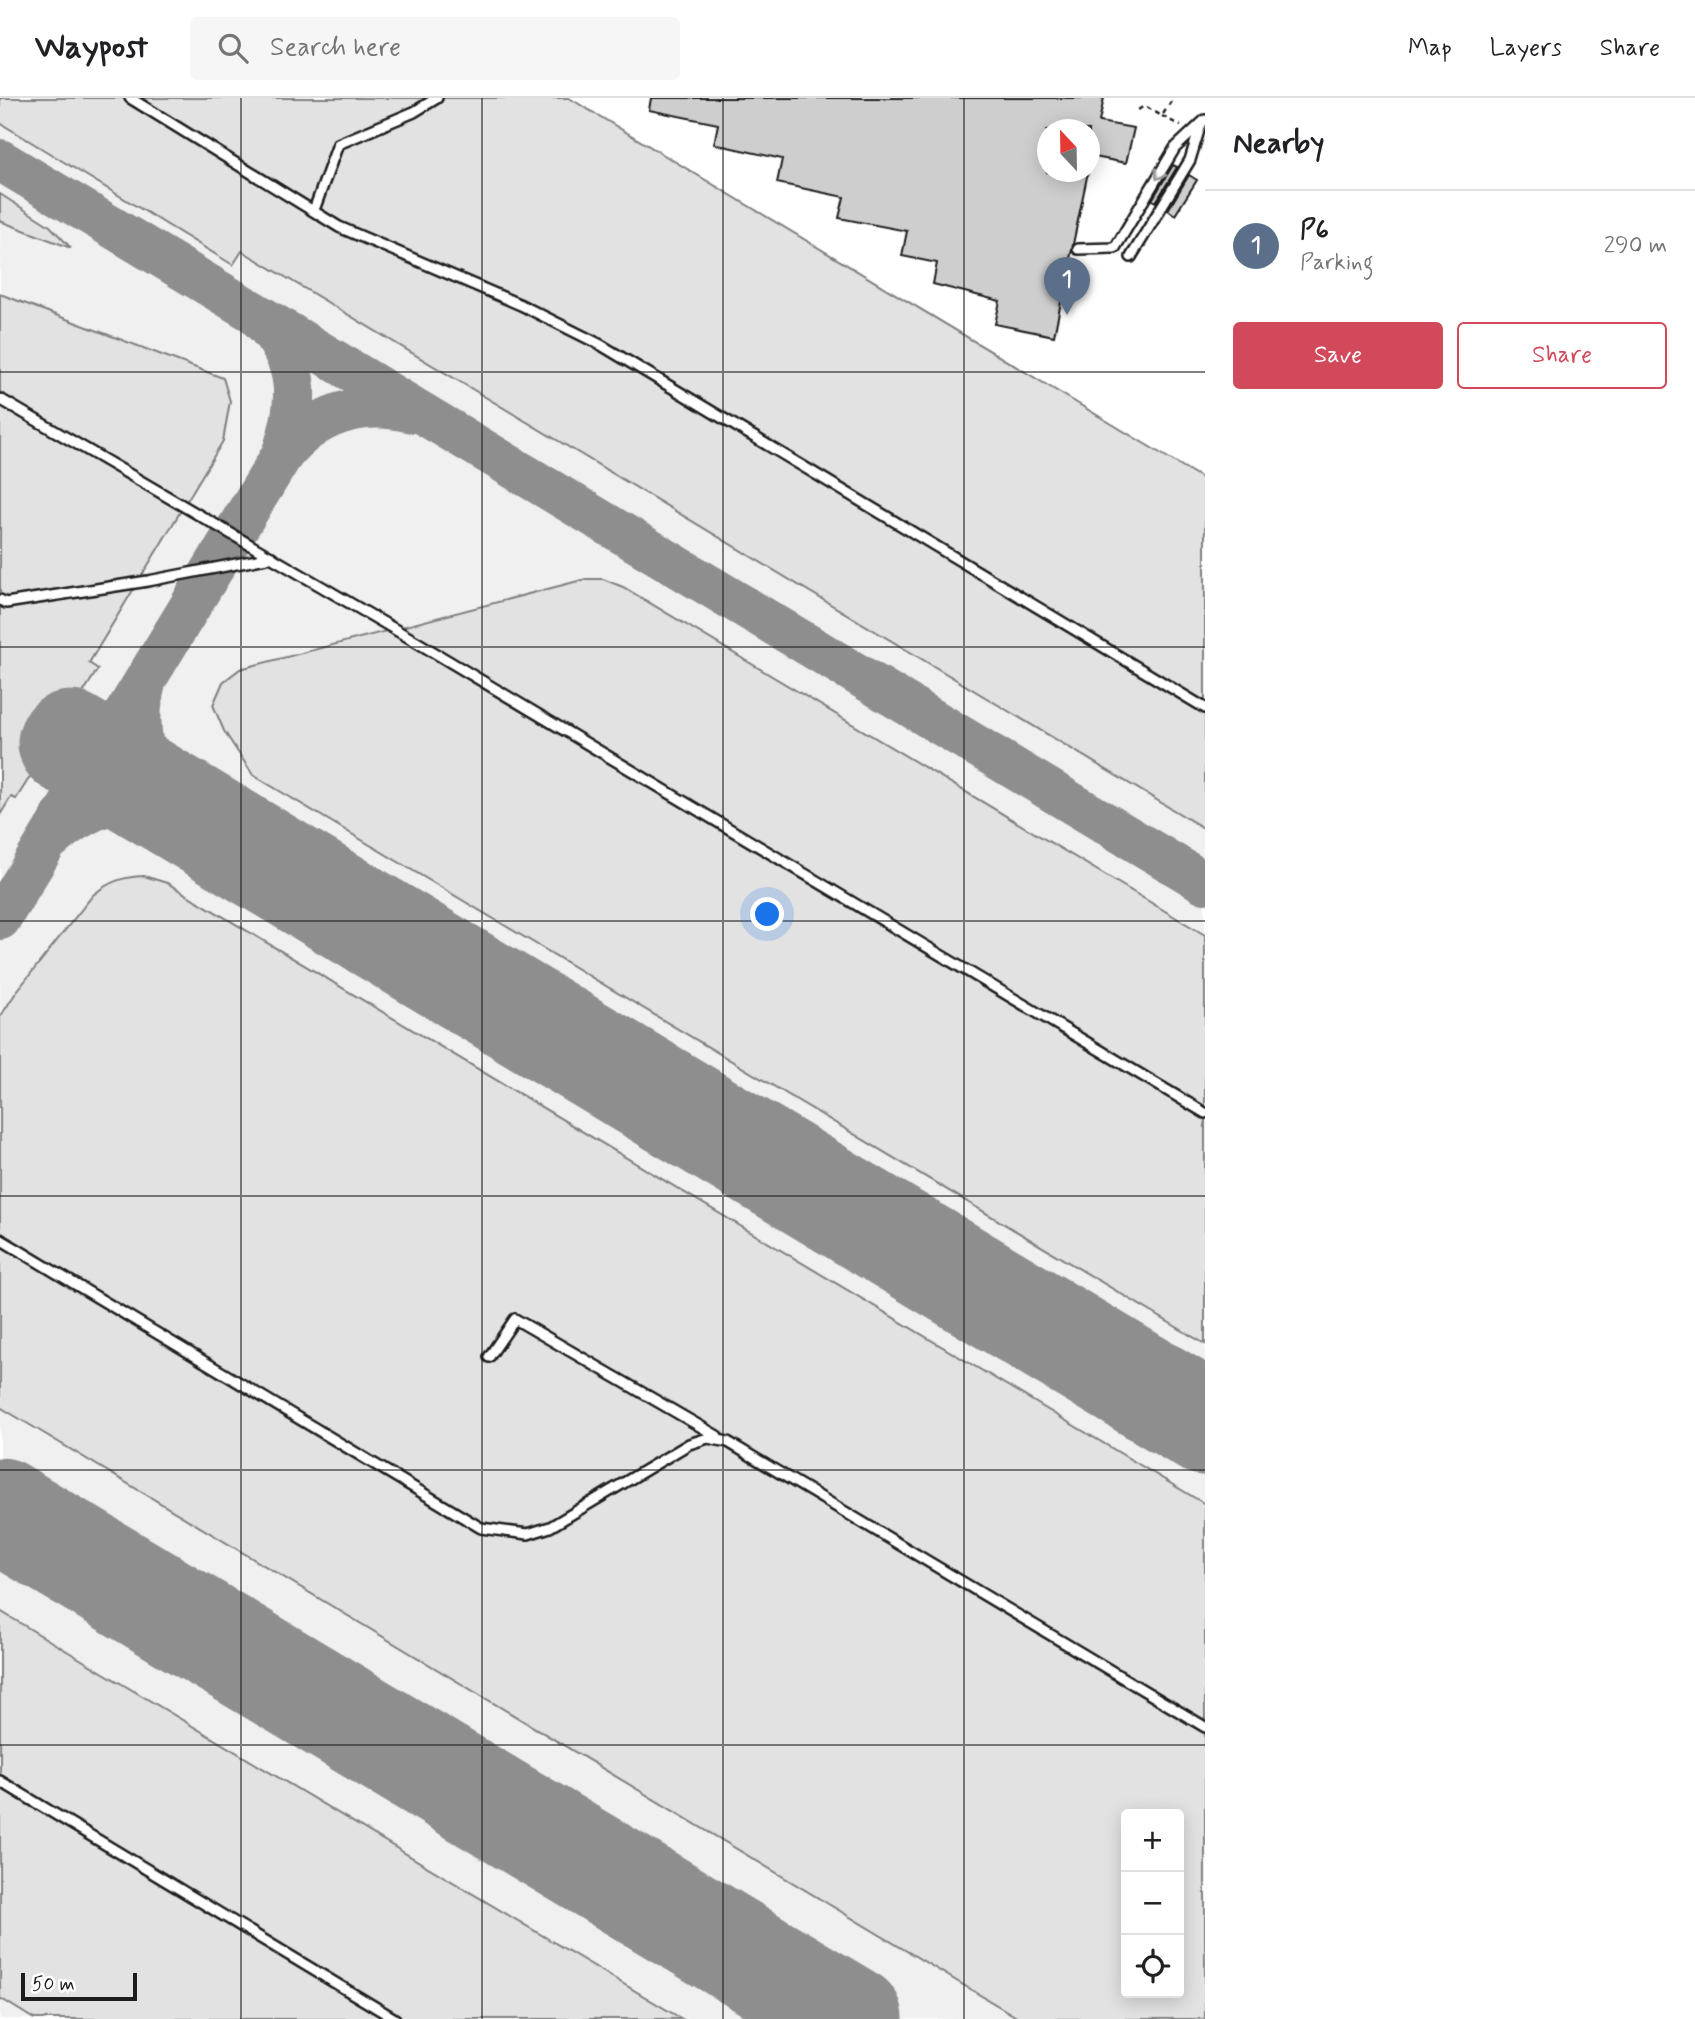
<!DOCTYPE html>
<html lang="en">
<head>
<meta charset="utf-8">
<style>
	:root { --surface:#fff; --page:#f6f6f6; --text:#202124; --muted:#757577; --line:#e0e0e0; --accent:#d1495b }
	body { margin:0; font-family:Mynerve,sans-serif; background:var(--page); color:var(--text) }
	.controls { position:absolute; right:21px; bottom:21px; display:grid; overflow:hidden; border-radius:7px; box-shadow:0 4px 18px #0003 }
	.controls button { width:63px; height:63px; display:grid; place-items:center; padding:0; border:0; border-bottom:2px solid var(--line); background:var(--surface); color:var(--text); font:35px sans-serif }
	.compass { position:absolute; left:1037px; top:21px; width:63px; height:63px; border-radius:50%; background:var(--surface); box-shadow:0 4px 18px #0003; rotate:338deg }
	.scale { position:absolute; left:21px; bottom:18px; width:116px; box-sizing:border-box; padding-left:7px; border:4px solid #1c1c1c; border-top:0; font-size:19px; line-height:24px; white-space:nowrap; color:#1c1c1c; -webkit-text-stroke:5px #fff; paint-order:stroke }
	.you { position:absolute; left:768px; top:817px; width:24px; height:24px; margin:-18px; border:5px solid #fff; border-radius:50%; background:#1a73e8; box-shadow:0 0 0 10px #1a73e833 }
	.badge { display:grid; place-items:center; width:46px; height:46px; border-radius:50%; background:var(--accent); color:#fff; font-size:23px; font-weight:700 }
	.pin { position:absolute; translate:-50% -58px; filter:drop-shadow(0 2px 4px #0008) }
	.pin::after { content:''; position:absolute; top:37px; width:24px; height:21px; background:inherit; clip-path:polygon(0 0,100% 0,50% 100%) }
	.list { margin:0; padding:0; list-style:none }
	h2 { display:flex; justify-content:space-between; align-items:center; height:91px; margin:0; padding:0 28px; font-size:30px }
	h2 small { font-size:23px; font-weight:400; color:var(--muted) }
	.list li { display:grid; grid-template-columns:46px 1fr auto; gap:21px; align-items:center; box-sizing:border-box; height:112px; padding:0 28px; border-top:2px solid var(--line) }
	.list b { display:block; font-size:26px; white-space:nowrap }
	.list p { margin:0; font-size:23px; white-space:nowrap; color:var(--muted) }
	.list em { font-size:23px; font-style:normal; color:var(--muted) }
	.actions { display:flex; gap:14px; padding:21px 28px }
	.actions a { flex:1; padding:16px 0; border:2px solid var(--accent); border-radius:7px; text-align:center; font-size:24px; color:var(--accent) }
	.actions .main { background:var(--accent); color:#fff }
	.icon { flex:none; width:38px; height:38px; fill:none; stroke:currentColor; stroke-width:2; stroke-linecap:round; stroke-linejoin:round }
	.map { position:relative; flex:none; width:1205px; height:1921px; overflow:hidden }
	header { display:flex; align-items:center; gap:42px; box-sizing:border-box; height:98px; padding:0 35px; background:var(--surface); border-bottom:2px solid var(--line) }
	header strong { font-size:33px }
	nav { display:flex; gap:38px; margin-inline-start:auto; font-size:24px }
	.search { width:490px; height:63px; background:var(--page); display:flex; align-items:center; gap:18px; box-sizing:border-box; padding:0 24px; border-radius:7px; color:var(--muted); font-size:26px }
	main { display:flex }
	aside { flex:1; background:var(--surface) }
	.map>svg:first-child { display:block }
	.built { fill:#f0f0f0; fill-rule:evenodd }
	.green { fill:#e2e2e2; stroke:#7f7f7f; stroke-width:2; fill-rule:evenodd }
	.lines { fill:none; stroke-linecap:round; stroke-linejoin:round }
	.taxiway { stroke:#8e8e8e; stroke-width:42 }
	.runway { stroke:#8e8e8e; stroke-width:105 }
	.building { fill:#cecece; stroke:#1c1c1c; stroke-width:2 }
	.lane-casing { stroke:#1c1c1c; stroke-width:14 }
	.path { stroke:#1c1c1c; stroke-width:2.5; stroke-dasharray:5 5; stroke-linecap:butt }
	.lane { stroke:#fff; stroke-width:9 }
	.oneway { stroke:#999 }
	.grid { fill:none; stroke:#1c1c1c; stroke-width:2; stroke-opacity:0.55 }
</style>
</head>
<body>
<header>
<strong>Waypost</strong>
<div class="search"><svg class="icon" aria-label="search" viewBox="0 0 24 24"><circle cx="10" cy="10" r="6"/><path d="M15 15l6 6"/></svg>Search here</div>
<nav><a>Map</a><a>Layers</a><a>Share</a></nav>
</header>
<main>
<div class="map">
<svg width="1205" height="1921" viewBox="0 0 1205 1921">
	<rect width="100%" height="100%" fill="#fff"/>
	<filter id="ink" filterUnits="userSpaceOnUse"><feTurbulence type="fractalNoise" baseFrequency=".0143" numOctaves="2"/><feDisplacementMap in="SourceGraphic" scale="14" xChannelSelector="R" yChannelSelector="G"/><feConvolveMatrix kernelMatrix="1 2 1 2 8 2 1 2 1" color-interpolation-filters="sRGB"/></filter>
	<g filter="url(#ink)">
		<path class="built" d="M0,0l1205,382v1539h-1205zM1126,1716h53v179h-53z"/>
		<g class="green">
			<polygon points="0,0 569,0 1205,382 1205,731 242,153 233,167 0,25"/>
			<polygon points="0,96 50,128 71,150 0,123"/>
			<polygon points="0,196 223,280 230,303 223,343 89,565 98,571 16,701 11,699 0,717"/>
			<polygon points="586,481 603,481 623,489 1205,837 1205,1246 253,677 224,633 213,607 223,584 240,571"/>
			<path d="M144,778l23,7 1038,621v515h-185l-1020,-612v-390l17,-26 76,-96c17,-14 30,-18 51,-19zM1126,1716h53v179h-53z"/>
			<polygon points="0,1513 682,1921 34,1921 0,1900"/>
		</g>
		<g class="lines">
			<g class="taxiway">
				<polyline points="0,62 1205,785"/>
				<path d="M282,357c33,-41 80,-56 130,-43"/>
				<path d="M145,585c-10,37 -3,82 16,115"/>
				<path d="M52,740c27,-25 72,-46 109,-40"/>
				<path d="M0,821l282,-464c18,-52 20,-94 -22,-136"/>
			</g>
			<g class="runway">
				<polyline points="70,645 1205,1325"/>
				<polyline points="0,1412 851,1921"/>
			</g>
		</g>
		<g class="building">
			<polygon points="651,0 1104,0 1099,24 1134,30 1126,65 1089,58 1089,32 1047,32 1047,74 1088,74 1054,238 995,226 1000,203 933,186 937,165 902,158 907,133 839,120 844,99 777,85 782,61 714,46 718,26 649,12"/>
			<polygon points="1173,67 1177,69 1156,104 1152,102"/>
			<polygon points="1189,77 1197,82 1175,117 1168,112"/>
		</g>
		<g class="lines">
			<g class="lane-casing">
				<g id="lane">
					<polyline points="130,0 339,129 521,207 601,247 1205,610"/>
					<polyline points="314,112 338,46 414,14 437,0"/>
					<polyline points="1078,151 1115,150 1175,50 1205,22"/>
					<polyline points="1131,159 1190,62 1201,26"/>
					<polyline points="0,301 420,546 1205,1015"/>
					<polyline points="0,502 6,505 148,483 272,459"/>
					<polyline points="0,1141 481,1430 528,1436 550,1429 689,1346 708,1340 728,1344 1205,1629"/>
					<polyline points="489,1259 515,1221 717,1338"/>
					<polyline points="0,1683 395,1921"/>
				</g>
			</g>
			<g class="path">
				<polyline points="1138,12 1144,8 1162,18 1173,0"/>
				<polyline points="1162,18 1181,28"/>
			</g>
			<use href="#lane" class="lane"/>
		</g>
		<defs><path id="oneway-chevron" d="M-2-3.5L2.5 0L-2 3.5" fill="none" stroke-width="1.6" stroke-linecap="round" stroke-linejoin="round" transform="scale(1.75)"/></defs>
		<use class="oneway" href="#oneway-chevron" transform="translate(1159 77) rotate(122)"/>
	</g>
	<path class="grid" d="M241,0v1921M482,0v1921M723,0v1921M964,0v1921M0,274h1205M0,549h1205M0,823h1205M0,1098h1205M0,1372h1205M0,1647h1205"/>
</svg>
<div class="controls">
<button>+</button>
<button>−</button>
<button><svg class="icon" aria-label="locate" viewBox="0 0 24 24"><circle cx="12" cy="12" r="6"/><path d="M12 2v4M12 18v4M2 12h4M18 12h4"/></svg></button>
</div>
<svg class="compass" viewBox="-18 -18 36 36"><path d="M0-13l5 13h-10z" fill="#e53935"/><path d="M0 13l5-13h-10z" fill="#757577"/></svg>
<div class="scale">50 m</div>
<div class="you"></div>
<div class="pin badge" style="left:1067px;top:217px;background:#5c6f8a">1</div>
</div>
<aside>
<h2>Nearby<small></small></h2>
<ul class="list">
<li><span class="badge" style="background:#5c6f8a">1</span><div><b>P6</b><p>Parking</p></div><em>290 m</em></li>
</ul>
<div class="actions"><a class="main">Save</a><a>Share</a></div>
</aside>
</main>
</body>
</html>
